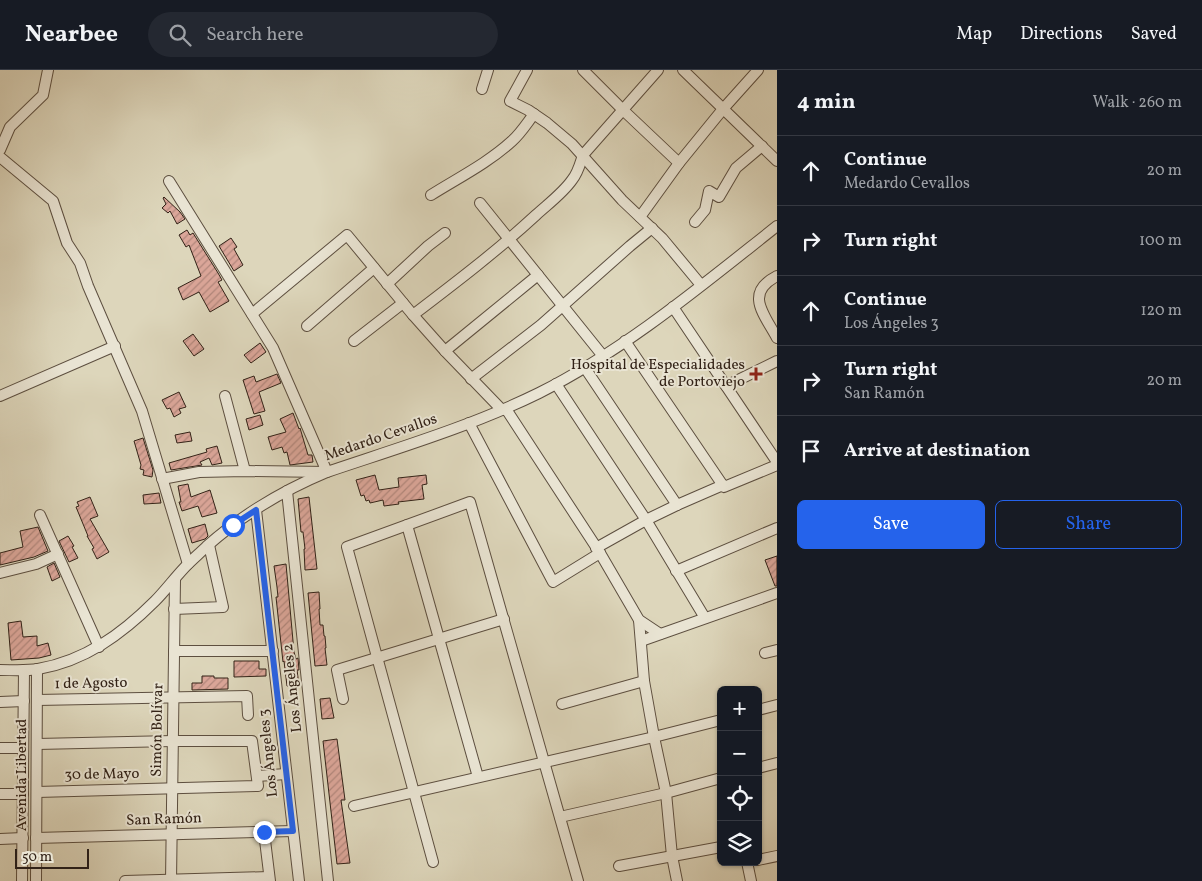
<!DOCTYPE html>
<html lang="en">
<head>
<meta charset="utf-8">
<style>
	:root { --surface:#171b24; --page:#242831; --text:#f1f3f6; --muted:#9ea1a6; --line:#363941; --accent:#2563eb }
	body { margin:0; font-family:Vollkorn,serif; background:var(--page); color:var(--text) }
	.controls { position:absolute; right:15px; bottom:15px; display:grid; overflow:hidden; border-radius:8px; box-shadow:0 1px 4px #0004 }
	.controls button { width:45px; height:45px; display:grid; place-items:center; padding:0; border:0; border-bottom:1px solid var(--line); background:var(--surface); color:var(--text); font:25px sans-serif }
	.scale { position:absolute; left:15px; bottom:12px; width:74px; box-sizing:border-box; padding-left:5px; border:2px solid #322217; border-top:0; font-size:14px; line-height:18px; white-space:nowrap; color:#322217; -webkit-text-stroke:4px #e9e4d3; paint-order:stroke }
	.stop { position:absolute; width:15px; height:15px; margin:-11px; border:4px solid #2563eb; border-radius:50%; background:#fff }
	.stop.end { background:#2563eb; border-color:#fff; box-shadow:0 1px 5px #0008 }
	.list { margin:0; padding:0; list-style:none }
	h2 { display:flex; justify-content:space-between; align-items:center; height:65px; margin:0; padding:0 20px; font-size:21px }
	h2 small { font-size:16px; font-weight:400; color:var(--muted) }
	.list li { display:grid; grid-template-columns:32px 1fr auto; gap:15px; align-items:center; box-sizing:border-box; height:70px; padding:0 20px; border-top:1px solid var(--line) }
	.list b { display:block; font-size:19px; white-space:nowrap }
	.list p { margin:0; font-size:16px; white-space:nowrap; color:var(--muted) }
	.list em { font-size:16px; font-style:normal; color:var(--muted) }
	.actions { display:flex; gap:10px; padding:15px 20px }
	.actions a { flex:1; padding:11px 0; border:1px solid var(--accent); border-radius:8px; text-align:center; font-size:18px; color:var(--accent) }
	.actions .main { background:var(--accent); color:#fff }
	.icon { flex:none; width:28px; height:28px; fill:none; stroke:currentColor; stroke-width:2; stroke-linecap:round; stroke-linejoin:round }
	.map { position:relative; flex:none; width:777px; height:811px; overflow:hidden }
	header { display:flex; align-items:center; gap:30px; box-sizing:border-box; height:70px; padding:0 25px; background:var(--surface); border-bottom:1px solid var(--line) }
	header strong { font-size:24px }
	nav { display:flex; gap:28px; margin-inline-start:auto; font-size:18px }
	.search { width:350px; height:45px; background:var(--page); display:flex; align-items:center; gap:12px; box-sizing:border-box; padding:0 18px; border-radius:28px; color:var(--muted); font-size:19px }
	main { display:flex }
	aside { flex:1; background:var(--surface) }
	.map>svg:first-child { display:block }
	.building { fill:url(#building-hatch); stroke:#322217 }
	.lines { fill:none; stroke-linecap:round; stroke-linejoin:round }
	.minor-casing { stroke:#5d4f40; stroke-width:12 }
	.minor { stroke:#e9e4d3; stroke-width:10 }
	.route { stroke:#2563eb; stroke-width:6 }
	.poi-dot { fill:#8f2418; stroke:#e9e4d3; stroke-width:2 }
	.labels { text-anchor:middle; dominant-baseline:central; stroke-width:4; stroke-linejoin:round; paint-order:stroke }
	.poi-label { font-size:15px; fill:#322217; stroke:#e9e4d3; text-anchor:end }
	.street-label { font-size:15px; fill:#322217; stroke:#e9e4d3 }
</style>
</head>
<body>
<header>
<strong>Nearbee</strong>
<div class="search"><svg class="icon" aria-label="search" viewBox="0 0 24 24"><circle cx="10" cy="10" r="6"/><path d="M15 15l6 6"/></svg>Search here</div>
<nav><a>Map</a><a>Directions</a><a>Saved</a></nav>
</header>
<main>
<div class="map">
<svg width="777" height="811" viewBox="0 0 777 811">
	<defs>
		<pattern id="building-hatch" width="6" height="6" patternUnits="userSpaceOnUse" patternTransform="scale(1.25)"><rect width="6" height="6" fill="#dba699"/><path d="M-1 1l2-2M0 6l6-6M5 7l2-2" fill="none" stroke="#b2877c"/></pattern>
	</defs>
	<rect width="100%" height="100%" fill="#ddd6bb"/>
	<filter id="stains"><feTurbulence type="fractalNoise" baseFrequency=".004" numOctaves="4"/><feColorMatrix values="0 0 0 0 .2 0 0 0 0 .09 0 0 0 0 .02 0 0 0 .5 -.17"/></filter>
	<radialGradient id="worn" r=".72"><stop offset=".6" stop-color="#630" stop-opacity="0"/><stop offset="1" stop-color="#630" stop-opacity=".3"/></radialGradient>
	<g class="building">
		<polygon points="164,127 180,142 185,149 177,154 170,141 168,143 162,138 166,134 163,128"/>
		<polygon points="187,160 190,165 193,163 218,203 222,210 218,212 229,231 210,242 199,222 183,230 178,218 201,206 189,175 186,177 179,165"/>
		<polygon points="231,168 237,177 234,179 243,195 234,201 219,176"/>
		<polygon points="193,264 204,279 194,286 183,271"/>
		<polygon points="260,273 266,282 251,293 244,285"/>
		<polygon points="277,304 281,313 259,322 265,341 254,344 243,310 254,306 256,312"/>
		<polygon points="179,322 186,337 179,339 181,343 174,347 170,338 167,339 162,330"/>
		<polygon points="293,343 299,359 300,358 308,385 312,385 313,392 290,395 287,382 284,383 282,377 272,380 268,367 286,362 280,349"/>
		<polygon points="260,345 263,355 249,360 246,349"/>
		<polygon points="190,362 192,371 177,373 175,365"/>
		<polygon points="143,368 153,400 152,407 143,405 144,400 140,399 141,395 134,371"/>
		<polygon points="217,376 222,393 212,395 209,388 200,392 202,395 171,400 169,393 207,382 206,379"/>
		<polygon points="375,405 379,420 399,417 398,408 426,405 427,414 422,415 424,429 398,432 399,434 384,436 383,430 370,433 369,430 366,431 364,425 361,426 356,410"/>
		<polygon points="188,414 191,427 210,420 217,443 202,447 198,436 182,441 179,432 181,432 178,416"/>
		<polygon points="159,423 161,433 144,434 143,425"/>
		<polygon points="90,427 98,446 90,449 109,482 97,489 92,479 94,478 87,466 88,466 76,437 79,436 77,432"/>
		<polygon points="309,427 317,499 305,500 304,479 305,479 303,462 301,462 298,429"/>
		<polygon points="205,454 208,466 205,469 192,473 188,459"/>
		<polygon points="38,457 48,481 34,487 0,495 0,483 23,477 20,461"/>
		<polygon points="68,466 74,476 72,477 78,488 69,492 59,471"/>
		<polygon points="777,486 777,516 775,516 765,490"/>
		<polygon points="54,493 60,507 52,511 47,497"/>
		<polygon points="286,494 294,582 296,589 298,588 299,600 297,600 299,615 287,616 284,591 283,592 282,583 276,527 278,527 277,517 274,496"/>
		<polygon points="319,522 320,539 319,539 320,555 323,555 324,566 325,566 326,578 325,578 327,595 315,596 308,523"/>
		<polygon points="21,551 23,567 37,566 37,576 48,573 51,585 39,588 11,590 8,553"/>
		<polygon points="234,591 259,591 259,599 266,599 266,606 234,607"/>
		<polygon points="202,606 214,606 214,608 228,608 228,619 192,620 192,613 202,613"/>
		<polygon points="330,628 334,648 322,649 320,629"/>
		<polygon points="337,669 345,730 341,730 350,793 337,794 323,671"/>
	</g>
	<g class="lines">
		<g class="minor-casing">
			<g id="minor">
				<polyline points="527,0 510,31 528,40 547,53 572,74 622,130 662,168 701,215"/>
				<polyline points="583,0 623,40 679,93"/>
				<polyline points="683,0 777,91"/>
				<polyline points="482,19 488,0"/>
				<polyline points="0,80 10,57 43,25 48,0"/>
				<polyline points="0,87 53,131 67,173 80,193 88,216 142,341 188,494"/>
				<path d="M431,125c27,-17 57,-32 81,-54 9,-8 15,-18 22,-27"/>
				<polyline points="480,133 603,286"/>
				<polyline points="640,147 679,93 723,39 758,0"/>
				<polyline points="695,152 705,140 709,121 719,127 736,98 762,76"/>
				<path d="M777,206c-33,17 -13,38 0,62"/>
				<polyline points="387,214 428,176 445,163"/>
				<polyline points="673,237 777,392"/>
				<polyline points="252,244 347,165 413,245 445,281 502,340"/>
				<path d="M413,245c42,-32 84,-64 123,-100 12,-11 27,-22 36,-35 6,-7 8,-16 11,-25l75,-85"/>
				<polyline points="307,256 374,198"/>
				<polyline points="354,271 403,233"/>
				<polyline points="625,271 724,417 777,395"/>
				<polyline points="445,281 538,205"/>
				<polyline points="585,298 677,435"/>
				<polyline points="471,309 541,255 630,176 652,158"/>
				<polyline points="556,314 646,450 705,548"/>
				<polyline points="726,316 777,291"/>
				<polyline points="0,326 115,276"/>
				<polyline points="225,326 245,401"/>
				<polyline points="506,339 600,483 639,550 660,564"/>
				<polyline points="469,353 553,512 600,483"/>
				<polyline points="162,409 199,402 245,401 327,402 273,278 169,111"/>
				<polyline points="287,421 328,811"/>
				<polyline points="256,440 299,811"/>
				<polyline points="40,445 99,577"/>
				<polyline points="407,455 478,707"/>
				<polyline points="596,478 646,450 677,435 723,415"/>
				<polyline points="676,501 777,458"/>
				<polyline points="0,503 36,494 58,484"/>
				<polyline points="174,539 223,537 209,475"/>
				<polyline points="639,550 644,611 654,667 666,723 672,786 677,811"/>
				<polyline points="641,571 777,523"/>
				<polyline points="174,581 273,581"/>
				<polyline points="765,583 777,580"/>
				<path d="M0,600c13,0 26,1 38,-1 47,-8 84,-35 117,-68 11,-11 21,-25 33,-37 6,-6 13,-12 19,-18 35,-31 77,-56 120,-74 71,-24 145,-46 212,-79 87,-44 162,-107 238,-167"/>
				<polyline points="343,629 337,600 504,549"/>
				<polyline points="37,630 247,626 248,645"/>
				<polyline points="0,632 24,631"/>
				<polyline points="562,634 644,611"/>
				<polyline points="758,640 777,635"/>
				<polyline points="0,678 23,678"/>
				<polyline points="758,698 777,693"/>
				<polyline points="257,706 286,704"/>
				<polyline points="37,722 258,716 252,671 173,671 37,674"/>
				<polyline points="0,724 23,724"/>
				<polyline points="354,736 654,667 721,650"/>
				<polyline points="560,747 666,723 721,708"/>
				<polyline points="264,762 270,811"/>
				<polyline points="36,768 293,761"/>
				<polyline points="0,769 23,768"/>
				<polyline points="758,790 777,786"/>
				<polyline points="433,792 347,477 470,432 578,811"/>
				<polyline points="747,792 751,811"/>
				<polyline points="619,796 721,777"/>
				<polyline points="22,811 24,600"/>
				<polyline points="36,811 37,599"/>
				<polyline points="125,811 269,807"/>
				<polyline points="171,811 175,510"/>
			</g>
		</g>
		<use href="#minor" class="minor"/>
	</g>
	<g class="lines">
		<polyline class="route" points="233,455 256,440 293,761 264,762"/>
	</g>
	<path class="poi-dot" d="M753.5 296.5h5v5h5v5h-5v5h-5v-5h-5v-5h5z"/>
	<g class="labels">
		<g class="poi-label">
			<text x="745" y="295">Hospital de Especialidades<tspan x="745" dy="17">de Portoviejo</tspan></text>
		</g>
		<g class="street-label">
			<text transform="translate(381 368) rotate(-19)">Medardo Cevallos</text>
			<text transform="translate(91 614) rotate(-1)">1 de Agosto</text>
			<text transform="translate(293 618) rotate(-96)">Los Ángeles 2</text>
			<text transform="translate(158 660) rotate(-89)">Simón Bolívar</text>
			<text transform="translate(269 683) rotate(-96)">Los Ángeles 3</text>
			<text transform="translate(22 705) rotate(-90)">Avenida Libertad</text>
			<text transform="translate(102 705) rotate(-1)">30 de Mayo</text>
			<text transform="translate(164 750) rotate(-2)">San Ramón</text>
		</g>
	</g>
	<rect width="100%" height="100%" filter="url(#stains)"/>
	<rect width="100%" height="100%" fill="url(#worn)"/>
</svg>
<div class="controls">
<button>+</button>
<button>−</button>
<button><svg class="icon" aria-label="locate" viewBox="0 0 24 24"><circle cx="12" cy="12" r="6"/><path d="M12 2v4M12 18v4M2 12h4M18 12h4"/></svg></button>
<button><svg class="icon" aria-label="layers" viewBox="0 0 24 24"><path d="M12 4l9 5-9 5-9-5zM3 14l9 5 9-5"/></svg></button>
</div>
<div class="scale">50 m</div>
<div class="stop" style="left:233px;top:455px"></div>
<div class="stop end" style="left:264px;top:762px"></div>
</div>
<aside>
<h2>4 min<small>Walk · 260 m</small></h2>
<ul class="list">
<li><svg class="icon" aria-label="ahead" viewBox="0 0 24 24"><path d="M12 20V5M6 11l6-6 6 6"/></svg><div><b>Continue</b><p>Medardo Cevallos</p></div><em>20 m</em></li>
<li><svg class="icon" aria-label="right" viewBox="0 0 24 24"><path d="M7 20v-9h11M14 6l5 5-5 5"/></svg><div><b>Turn right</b></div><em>100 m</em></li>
<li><svg class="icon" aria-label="ahead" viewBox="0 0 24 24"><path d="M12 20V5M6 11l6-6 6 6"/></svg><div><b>Continue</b><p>Los Ángeles 3</p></div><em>120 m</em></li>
<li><svg class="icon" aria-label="right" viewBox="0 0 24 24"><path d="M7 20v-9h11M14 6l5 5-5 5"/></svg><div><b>Turn right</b><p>San Ramón</p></div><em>20 m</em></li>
<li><svg class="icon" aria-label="arrive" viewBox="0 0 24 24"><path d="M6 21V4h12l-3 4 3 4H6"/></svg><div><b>Arrive at destination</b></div></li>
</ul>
<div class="actions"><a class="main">Save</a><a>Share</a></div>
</aside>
</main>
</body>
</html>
